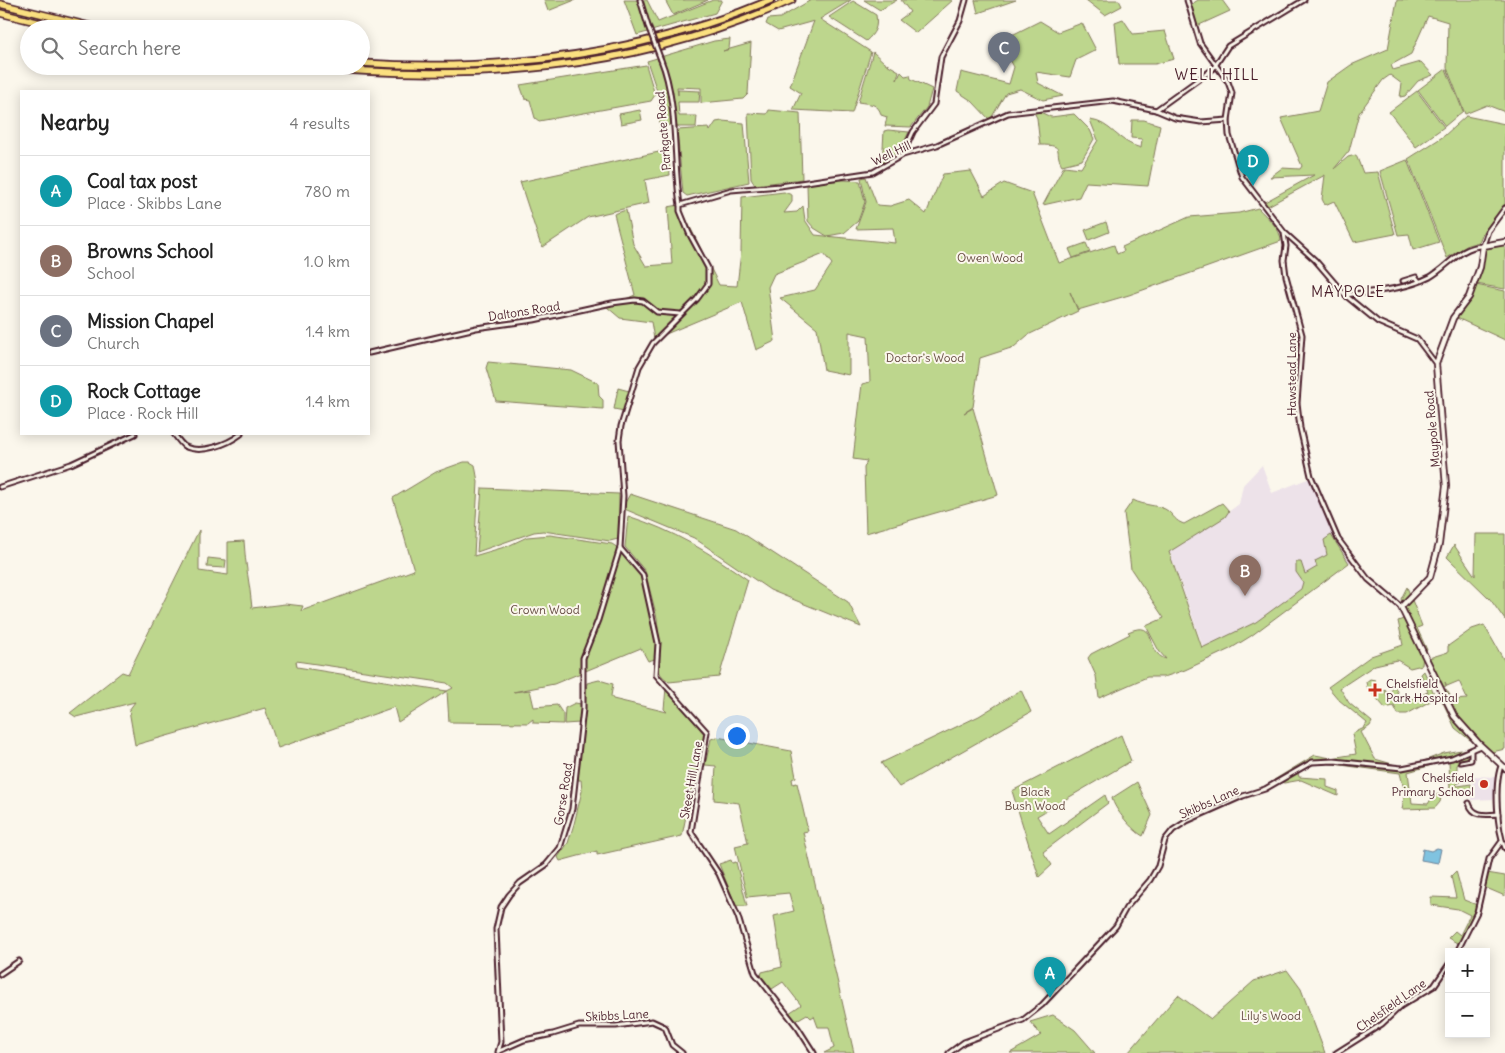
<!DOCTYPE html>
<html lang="en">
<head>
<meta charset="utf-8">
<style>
	:root { --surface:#fff; --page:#f2f2f2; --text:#222; --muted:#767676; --line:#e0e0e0; --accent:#b45309 }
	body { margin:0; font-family:Delius,sans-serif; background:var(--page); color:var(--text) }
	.controls { position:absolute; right:15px; bottom:15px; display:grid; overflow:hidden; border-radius:0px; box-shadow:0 2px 12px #0003 }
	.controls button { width:45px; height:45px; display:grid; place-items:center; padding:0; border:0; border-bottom:1px solid var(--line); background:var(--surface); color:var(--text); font:25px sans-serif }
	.you { position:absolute; left:736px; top:735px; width:18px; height:18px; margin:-12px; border:4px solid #fff; border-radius:50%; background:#1a73e8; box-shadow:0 0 0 8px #1a73e833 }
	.badge { display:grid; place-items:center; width:32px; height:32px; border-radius:50%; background:var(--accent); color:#fff; font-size:16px; font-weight:700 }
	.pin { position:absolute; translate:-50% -41px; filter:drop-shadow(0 1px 2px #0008) }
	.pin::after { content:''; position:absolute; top:26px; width:18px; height:15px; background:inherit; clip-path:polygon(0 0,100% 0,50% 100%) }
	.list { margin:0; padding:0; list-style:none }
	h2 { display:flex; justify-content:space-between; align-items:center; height:65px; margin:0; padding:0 20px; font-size:21px }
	h2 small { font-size:16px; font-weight:400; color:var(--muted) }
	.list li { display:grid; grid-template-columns:32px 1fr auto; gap:15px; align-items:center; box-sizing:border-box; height:70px; padding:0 20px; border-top:1px solid var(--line) }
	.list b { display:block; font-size:19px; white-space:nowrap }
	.list p { margin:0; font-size:16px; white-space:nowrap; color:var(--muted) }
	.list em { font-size:16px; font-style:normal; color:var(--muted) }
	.icon { flex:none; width:28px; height:28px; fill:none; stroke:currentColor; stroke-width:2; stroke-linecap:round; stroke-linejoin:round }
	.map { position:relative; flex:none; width:1505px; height:1053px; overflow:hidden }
	.search { position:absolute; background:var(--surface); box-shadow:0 2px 12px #0003; left:20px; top:20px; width:350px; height:55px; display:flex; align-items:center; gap:12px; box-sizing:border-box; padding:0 18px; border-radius:28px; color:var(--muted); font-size:19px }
	.panel { position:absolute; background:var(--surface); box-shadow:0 2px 12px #0003; left:20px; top:90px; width:350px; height:345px; border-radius:0px }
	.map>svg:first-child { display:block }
	.built { fill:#ede2e9 }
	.green { fill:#bdd68d; stroke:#847a5c; fill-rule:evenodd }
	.water { fill:#80c3e0; stroke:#6a8198 }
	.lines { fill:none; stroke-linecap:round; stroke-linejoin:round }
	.street-casing { stroke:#4a1f2b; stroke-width:7 }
	.secondary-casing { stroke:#4a1f2b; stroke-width:8 }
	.highway-casing { stroke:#4a1f2b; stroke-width:9 }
	.street { stroke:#fbf7ec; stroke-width:3 }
	.secondary { stroke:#fbf7ec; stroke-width:4.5 }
	.highway { stroke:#fbe080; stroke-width:5.5 }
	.street-bridge-casing { stroke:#4a1f2b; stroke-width:7; stroke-linecap:butt }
	.street-bridge { stroke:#fbf7ec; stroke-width:3 }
	.poi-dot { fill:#c8321e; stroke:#fbf7ec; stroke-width:2 }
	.labels { text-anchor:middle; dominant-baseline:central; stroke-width:4; stroke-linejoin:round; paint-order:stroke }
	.street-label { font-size:12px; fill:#4a1f2b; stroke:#fbf7ec }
	.park-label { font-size:12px; fill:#674d44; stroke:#fbf7ec }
	.poi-label { font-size:12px; fill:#4a1f2b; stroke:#fbf7ec; text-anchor:start }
	.quarter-label { font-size:15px; letter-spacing:1px; fill:#4a1f2b; stroke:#fbf7ec }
</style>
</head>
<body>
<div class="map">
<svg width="1505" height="1053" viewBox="0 0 1505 1053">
	<rect width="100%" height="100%" fill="#fbf7ec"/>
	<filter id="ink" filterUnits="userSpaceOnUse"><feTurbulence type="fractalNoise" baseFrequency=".02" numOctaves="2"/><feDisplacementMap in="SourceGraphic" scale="10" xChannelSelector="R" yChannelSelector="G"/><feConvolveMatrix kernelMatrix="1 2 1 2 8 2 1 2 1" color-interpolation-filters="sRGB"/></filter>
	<g filter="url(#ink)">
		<g class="built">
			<polygon points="1262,465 1272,493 1310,478 1331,530 1352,561 1255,631 1208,661 1163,533 1231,510 1239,504 1243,485"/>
			<polygon points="1473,776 1496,777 1496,799 1472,800"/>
		</g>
		<g class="green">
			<polygon points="544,0 575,0 548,11"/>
			<polygon points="624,0 647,0 658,22 713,0 722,0 715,13 637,35"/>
			<polygon points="665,0 708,0 673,15"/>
			<polygon points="811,0 851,0 820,19 871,52 852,113 793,110 801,93 790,86 814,21 778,31 766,24 768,19 780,18"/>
			<polygon points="864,0 897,0 880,10"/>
			<polygon points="901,0 953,0 916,33 899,20 910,12"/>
			<polygon points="975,0 1016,0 978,13"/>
			<polygon points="1086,0 1119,0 1122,6 1105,15"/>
			<polygon points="1198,0 1222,0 1230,11 1197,26 1189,6"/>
			<polygon points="1397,0 1505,0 1505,112 1487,105 1465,114 1447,68 1448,22 1428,16 1411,54 1391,65 1393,70 1421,62 1433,75 1418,81 1405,96 1400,97 1402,84 1390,75 1383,80 1359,113 1349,151 1334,169 1348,157 1356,155 1363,173 1378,172 1395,234 1354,242 1334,201 1325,205 1322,199 1325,175 1266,207 1263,203 1314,175 1270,177 1282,168 1300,169 1302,166 1281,118 1318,111 1327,82 1351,65 1388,49"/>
			<path d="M853,1l23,14c2,12 -1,18 -10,26l-37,-24z"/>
			<polygon points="1123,19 1133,34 1165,31 1174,59 1155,64 1119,64 1115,22"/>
			<polygon points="1040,21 1058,32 1082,23 1096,50 1076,60 1070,77 1036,72 1038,83 1063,96 1043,100 1020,89 1006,93 990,120 972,101 957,91 961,72 1009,84 1014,67 1000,41"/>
			<polygon points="730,39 729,49 723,51 751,43 748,94 743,99 701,103 701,88 677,87 678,95 678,90 700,91 699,102 678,102 679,116 697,116 696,127 677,127 676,123 660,128 659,97 647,61 714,41"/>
			<path d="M873,52l12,11 14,8 -2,9 4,-8 4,4 5,-1 1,4 21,10 -5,18 -16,20 -26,-1 2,-9 -6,-2c-2,-12 -12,-11 -23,-13z"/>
			<polygon points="646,65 655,95 651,101 539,121 535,118 530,100 525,99 520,85"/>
			<polygon points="1446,69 1463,111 1445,126 1418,90"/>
			<polygon points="1417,91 1444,127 1416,147 1389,112"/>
			<polygon points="640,110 642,120 621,124 619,114"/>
			<polygon points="769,110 800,113 802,179 755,185 751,179 748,113 767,114"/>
			<path d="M1038,111l13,6 23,-3 16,16 4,9 -12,21 -20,5c-9,-14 5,-20 -22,-20l-3,-27 -3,-6z"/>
			<polygon points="1466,116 1505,124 1505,215 1503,214 1500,219 1486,233 1484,230 1479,242 1468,245 1447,258 1408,159 1444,136"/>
			<path d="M1090,120c21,2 27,22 51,28l1,-9 -11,-1 1,-18h12l16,5 -12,61 -62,-4 -7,15 -36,8 21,-39 17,2 17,-28z"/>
			<polygon points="722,121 744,123 749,182 687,196 683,193 677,130 709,128 710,131 716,122"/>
			<polygon points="888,130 909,132 900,150 882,164 884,131"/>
			<polygon points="668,150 670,175 645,180 649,203 588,217 543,247 540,243 520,182"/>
			<polygon points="1407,160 1439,242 1413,250 1409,234 1398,235 1380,171"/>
			<path d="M971,171l13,25 20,-13 28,10 27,70 55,-18 3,9 7,-3 -2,-4 67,-30 50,-4 19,-5c8,9 23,20 23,33l-152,54 -51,15 -8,-18 8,19 -50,24 -14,12 -34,11 -7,49 -9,6 9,-5 25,87 -132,38 -2,-65 3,-7 -14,-2 9,-75 8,-2 -2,-46 -19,-4v43l-25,-5 -7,-42 -37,-30 35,-8 17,-26 -8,-10 -50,20 -6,13 7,54 -19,9 -14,-48 -88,37 -3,-17 -31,-4 -13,-11 28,-12 -21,-81 12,-4 7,34 13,22 26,-2 -4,-57 11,-2 40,80 18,1 4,-34 1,-55 42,-5 8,3v7l-8,11 13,-1 6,-6 2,14 10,15 80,8 -2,-15 -37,1 10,-27 -5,-24 5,-1 11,28 13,1 19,-6 17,14 17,-40z"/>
			<polygon points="843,180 860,181 865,202 858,221 844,233 827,236 814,228 808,221 807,184"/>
			<polygon points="1106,222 1109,232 1089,240 1085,230"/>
			<polygon points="1086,243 1090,252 1073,258 1069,249"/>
			<polygon points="1505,243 1505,289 1476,284 1482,268 1484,249"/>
			<polygon points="1476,285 1505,291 1505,340 1457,318 1471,300"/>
			<polygon points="488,362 571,370 598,383 599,396 603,400 603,409 496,401 486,368"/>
			<polygon points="618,388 629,391 624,411 614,409"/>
			<path d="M464,462h6l5,3 3,17 -4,74 34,-10 19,-9 23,-2 62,9 9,6 20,25 9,29 7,38 -2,17 -7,2 -7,-13 -87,36 -41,8 17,-2 4,17 23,-2 6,9v10l-30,-1v-4l-5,4 -79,-1 -2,-31 -49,31 -4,-15 -116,41 -13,-40 -130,37 -6,-35 6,-8 -59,15 -6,-4 52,-41 6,2 71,-144v41l29,4v-33l16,-1c1,24 6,43 8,67l33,-4 18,2 -2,5 113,-41 -21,-72 43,-26zM296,661l151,22 6,5 -6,3 -150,-24z"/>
			<polygon points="482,488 619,494 618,539 610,541 543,531 534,532 477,552"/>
			<polygon points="630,494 736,529 848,602 861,627 770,590 694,538 622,508"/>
			<path d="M1133,500c11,6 28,5 35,11 6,5 7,10 16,13l38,-21 7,8 -4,6 -56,35 33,96 54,-26 45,-33 2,-7 -7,-10v-10h5l4,12 12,-7 -2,-6 12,-6 -3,-15 7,-5 18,28 -98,73 -21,13 -45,21 -21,7h-17l-48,21 -3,-22 -8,-18 3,-4 39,-20 -2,-2c32,-14 16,21 38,27l-7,-8 -13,-25 18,-8 -33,-49 -7,-56z"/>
			<path d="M628,516c44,14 83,37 120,64l-29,97 -50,5 -7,-6 -5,-8 3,-20 -3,-30 -12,-47 -20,-24z"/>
			<polygon points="1476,534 1505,534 1505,620 1490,599 1447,557 1454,545 1475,576"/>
			<polygon points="208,558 226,560 225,568 207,567"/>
			<polygon points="1407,587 1422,626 1417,628 1427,650 1423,653 1422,665 1410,668 1397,660 1375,665 1340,688 1349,703 1372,722 1370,726 1361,732 1375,759 1406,768 1444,753 1467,749 1471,755 1457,765 1457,774 1461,774 1461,782 1456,784 1458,786 1471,784 1471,790 1450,792 1449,760 1408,772 1412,803 1428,804 1433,796 1442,793 1440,802 1435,808 1402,809 1405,793 1400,773 1326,763 1311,765 1298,773 1299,777 1327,779 1327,787 1338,791 1338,796 1301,780 1284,783 1274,780 1315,755 1331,758 1356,754 1352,734 1364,728 1367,723 1339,700 1328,687 1371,656 1403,645 1398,621 1406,618 1401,599"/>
			<polygon points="1484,625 1505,662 1505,749 1492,752 1472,732 1470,740 1455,728 1438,692 1446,689 1453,700 1467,699 1459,681 1447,686 1445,682 1446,686 1442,687 1429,658 1448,652 1448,646 1472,629"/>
			<polygon points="1424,671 1436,698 1407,714 1398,714 1394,706 1385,708 1367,687 1366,682 1370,679 1375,680 1377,684 1374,687 1379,692 1386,690 1386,695 1395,687 1402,703 1428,692 1421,674"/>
			<polygon points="599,680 613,684 611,696 613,699 667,712 664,709 666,688 705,735 697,785 692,786 682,836 597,855 597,851 560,861 558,857 568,843 574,824 582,791 581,780 578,780 587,683"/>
			<polygon points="1021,690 1031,712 899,787 881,763 979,716"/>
			<polygon points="575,703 581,704 580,723 564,724 565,708"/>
			<polygon points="1121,735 1131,761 1037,816 1049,834 1105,795 1108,803 1043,852 1052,865 1039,877 1012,791"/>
			<polygon points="717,737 791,751 796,777 792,779 793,784 797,783 808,831 803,832 854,1053 824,1053 834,1048 829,1027 818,1027 814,1016 811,1018 807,1014 795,1021 789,1013 801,1005 783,982 772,989 761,976 762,972 782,967 774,916 794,911 789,893 747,897 735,846 748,843 739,803 714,800 716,766 705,765 711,739"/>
			<path d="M1137,782l15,33 -9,21c-10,-5 -29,-27 -31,-38z"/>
			<polygon points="731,860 732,863 736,862 747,906 736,906 719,864"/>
			<polygon points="1456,871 1464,900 1477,905 1459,944 1448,938 1455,931 1460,935 1470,915 1458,909 1431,905 1431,897 1456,898 1451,876"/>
			<polygon points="1487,873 1505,876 1505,896 1484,887"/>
			<polygon points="1287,970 1301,989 1325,1053 1128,1053 1178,995 1211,1019 1254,981"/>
			<polygon points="1053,1015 1075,1030 1095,1053 1010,1053 1041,1035 1030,1022"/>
		</g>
		<polygon class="water" points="1437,848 1441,849 1438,863 1421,860 1423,849 1431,851"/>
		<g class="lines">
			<g class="street-casing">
				<g id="street">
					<polyline points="640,0 648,26"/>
					<polyline points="1187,0 1200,43 1228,82 1232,93 1228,120 1229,135 1242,177 1284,232 1315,260 1345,295 1378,322 1417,339 1436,364"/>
					<path d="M661,60c17,41 12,100 19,145"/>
					<polyline points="1156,110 1213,69 1228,46 1304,0"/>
					<polyline points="903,154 913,132 934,104 941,57 960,21 966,0"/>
					<polyline points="1284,233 1286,246 1284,260 1286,276 1302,335 1297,403 1300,428 1311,476 1338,539 1368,579 1401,607"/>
					<polyline points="1403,281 1416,277 1419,281"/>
					<path d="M1346,295c28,-4 58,-5 84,-18 18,-10 30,-31 53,-31l5,-15 17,-23"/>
					<polyline points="369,353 476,328 534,320 612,303 635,300 643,301 657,312 680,314"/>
					<path d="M174,434c3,4 6,9 10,12 17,9 44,-2 57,-12"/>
					<polyline points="0,487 71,464 135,434"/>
					<polyline points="620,548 643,575 658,643 656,675 707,732 691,832 719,874 738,917 755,973 798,1028 814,1053"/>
					<polyline points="1461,762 1471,760 1471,751"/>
					<path d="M1501,766c-7,19 -4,64 4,82"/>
					<path d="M1469,803c4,14 17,12 29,11"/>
					<polyline points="1457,952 1477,912 1489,859 1502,841"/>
					<polyline points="0,974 19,961"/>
					<polyline points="499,1051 524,1040 553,1034 579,1026 616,1026 652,1021 665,1027 672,1045 682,1053"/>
					<polyline points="498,1052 501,1042 496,929 501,907 509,895 520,883 546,865 560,848 572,809 583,709 583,658 598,620 620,548 623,496 619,440 621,426 639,367 653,343 697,299 708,284 708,268 689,233 680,211 680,205 731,190 780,186 873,172 903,155 937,145 1008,113 1113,101 1156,110 1175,118 1201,122 1228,120"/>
					<polyline points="949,1053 964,1042 1023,1020 1042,1005 1116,926 1126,908 1150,880 1158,866 1165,840 1173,830 1187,821 1243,796 1265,789 1312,762 1334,761 1402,768 1452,758 1480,746"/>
					<polyline points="1336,1053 1382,1024 1401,1006 1434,986 1449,964"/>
				</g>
			</g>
			<g class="secondary-casing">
				<polyline id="secondary" points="1505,242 1483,246 1480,267 1469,297 1453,318 1436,364 1446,486 1439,544 1430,577 1401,607 1454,716 1479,744 1505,768"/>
			</g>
			<g class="highway-casing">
				<g id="highway">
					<polyline points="0,4 102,29"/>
					<polyline points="0,13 65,29"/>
					<path d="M361,63c141,9 279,-8 410,-63"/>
					<path d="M297,66c172,17 336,6 495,-66"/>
				</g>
			</g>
			<use href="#street" class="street"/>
			<use href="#secondary" class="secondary"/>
			<use href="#highway" class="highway"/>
			<g class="street-bridge-casing">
				<polyline id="street-bridge" points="648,26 661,60"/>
			</g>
			<use href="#street-bridge" class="street-bridge"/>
		</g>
	</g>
	<g class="poi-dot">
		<path d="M1372.5 682.5h5v5h5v5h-5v5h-5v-5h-5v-5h5z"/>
		<circle cx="1484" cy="784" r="5"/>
	</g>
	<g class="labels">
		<g class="street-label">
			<text transform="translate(663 131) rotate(-95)">Parkgate Road</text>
			<text transform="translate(891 153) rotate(-25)">Well Hill</text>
			<text transform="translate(524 311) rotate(-9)">Daltons Road</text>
			<text transform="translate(1291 374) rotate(-90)">Hawstead Lane</text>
			<text transform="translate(1432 429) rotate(-95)">Maypole Road</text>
			<text transform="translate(691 780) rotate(-80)">Skeet Hill Lane</text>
			<text transform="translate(563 794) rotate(-81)">Gorse Road</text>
			<text transform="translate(1209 802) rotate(-24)">Skibbs Lane</text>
			<text transform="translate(1391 1005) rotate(-35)">Chelsfield Lane</text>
			<text transform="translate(617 1015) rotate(-3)">Skibbs Lane</text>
		</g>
		<g class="park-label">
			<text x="990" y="257">Owen Wood</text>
			<text x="925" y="357">Doctor's Wood</text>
			<text x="545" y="609">Crown Wood</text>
			<text x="1035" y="791">Black<tspan x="1035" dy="14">Bush Wood</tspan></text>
			<text x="1271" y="1015">Lily's Wood</text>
		</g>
		<g class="poi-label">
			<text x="1386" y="683">Chelsfield<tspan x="1386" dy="14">Park Hospital</tspan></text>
			<text x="1474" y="777" text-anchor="end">Chelsfield<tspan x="1474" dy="14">Primary School</tspan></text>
		</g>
		<g class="quarter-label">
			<text x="1217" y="74">WELL HILL</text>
			<text x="1348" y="291">MAYPOLE</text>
		</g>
	</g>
</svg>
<div class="controls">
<button>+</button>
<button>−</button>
</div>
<div class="you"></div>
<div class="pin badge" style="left:1050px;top:998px;background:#0f9aa8">A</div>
<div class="pin badge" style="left:1245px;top:596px;background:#8d6e63">B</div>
<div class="pin badge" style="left:1004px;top:73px;background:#6b7280">C</div>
<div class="pin badge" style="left:1253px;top:186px;background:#0f9aa8">D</div>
<div class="search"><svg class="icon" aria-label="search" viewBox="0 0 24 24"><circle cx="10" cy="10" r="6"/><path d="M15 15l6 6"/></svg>Search here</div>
<section class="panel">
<h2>Nearby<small>4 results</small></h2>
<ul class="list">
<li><span class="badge" style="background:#0f9aa8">A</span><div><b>Coal tax post</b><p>Place · Skibbs Lane</p></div><em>780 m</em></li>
<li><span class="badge" style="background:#8d6e63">B</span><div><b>Browns School</b><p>School</p></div><em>1.0 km</em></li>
<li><span class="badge" style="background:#6b7280">C</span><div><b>Mission Chapel</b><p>Church</p></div><em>1.4 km</em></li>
<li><span class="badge" style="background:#0f9aa8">D</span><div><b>Rock Cottage</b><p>Place · Rock Hill</p></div><em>1.4 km</em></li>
</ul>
</section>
</div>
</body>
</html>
